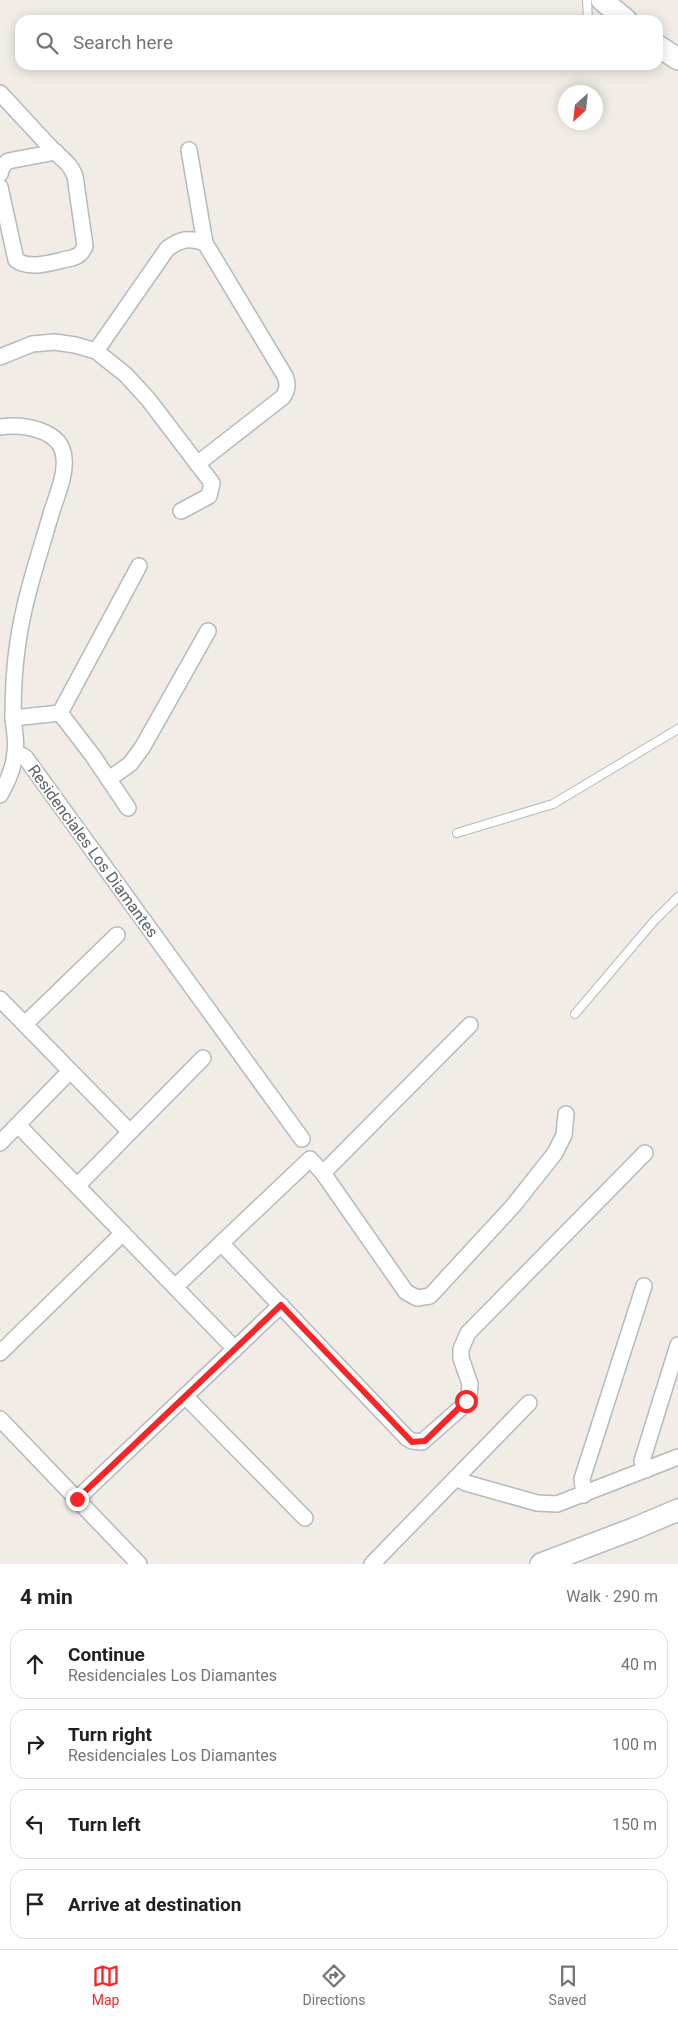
<!DOCTYPE html>
<html lang="en">
<head>
<meta charset="utf-8">
<style>
	:root { --surface:#fff; --page:#f6f6f6; --text:#202124; --muted:#757577; --line:#e0e0e0; --accent:#f82526 }
	body { margin:0; font-family:Roboto,sans-serif; background:var(--page); color:var(--text) }
	.compass { position:absolute; left:558px; top:85px; width:45px; height:45px; border-radius:50%; background:var(--surface); box-shadow:0 2px 12px #0003; rotate:207deg }
	.stop { position:absolute; width:15px; height:15px; margin:-11px; border:4px solid #f82526; border-radius:50%; background:#fff }
	.stop.end { background:#f82526; border-color:#fff; box-shadow:0 1px 5px #0008 }
	.list { margin:0; padding:0; list-style:none }
	h2 { display:flex; justify-content:space-between; align-items:center; height:65px; margin:0; padding:0 20px; font-size:21px }
	h2 small { font-size:16px; font-weight:400; color:var(--muted) }
	.list li { display:grid; grid-template-columns:32px 1fr auto; gap:15px; align-items:center; box-sizing:border-box; height:70px; margin:0 10px 10px; padding:0 10px; border:1px solid var(--line); border-radius:15px }
	.list b { display:block; font-size:19px; white-space:nowrap }
	.list p { margin:0; font-size:16px; white-space:nowrap; color:var(--muted) }
	.list em { font-size:16px; font-style:normal; color:var(--muted) }
	.icon { flex:none; width:28px; height:28px; fill:none; stroke:currentColor; stroke-width:2; stroke-linecap:round; stroke-linejoin:round }
	.map { position:relative; flex:none; width:678px; height:1564px; overflow:hidden }
	.search { position:absolute; background:var(--surface); box-shadow:0 2px 12px #0003; left:15px; right:15px; top:15px; height:55px; display:flex; align-items:center; gap:12px; box-sizing:border-box; padding:0 18px; border-radius:15px; color:var(--muted); font-size:19px }
	.sheet { height:385px; background:var(--surface) }
	nav { display:flex; justify-content:space-around; align-items:center; box-sizing:border-box; height:70px; border-top:1px solid var(--line); background:var(--surface); font-size:14px; color:var(--muted) }
	nav a { display:grid; justify-items:center; gap:2px }
	nav .on { color:var(--accent) }
	.map>svg:first-child { display:block }
	.lines { fill:none; stroke-linecap:round; stroke-linejoin:round }
	.lane-casing { stroke:#b6b9bd; stroke-width:10 }
	.street-casing { stroke:#b6b9bd; stroke-width:18 }
	.secondary-casing { stroke:#b7bbc0; stroke-width:24 }
	.lane { stroke:#fff; stroke-width:8 }
	.street { stroke:#fff; stroke-width:15 }
	.secondary { stroke:#fff; stroke-width:21 }
	.route { stroke:#f82526; stroke-width:6 }
	.labels { text-anchor:middle; dominant-baseline:central; stroke-width:4; stroke-linejoin:round; paint-order:stroke }
	.street-label { font-size:16px; fill:#5d6267; stroke:#fff }
</style>
</head>
<body>
<div class="map">
<svg width="678" height="1564" viewBox="0 0 678 1564">
	<rect width="100%" height="100%" fill="#f1ede6"/>
	<g class="lines">
		<g class="lane-casing">
			<g id="lane">
				<polyline points="587,0 588,20"/>
				<polyline points="457,833 553,804 678,729"/>
				<polyline points="575,1014 654,921 678,897"/>
			</g>
		</g>
		<g class="street-casing">
			<g id="street">
				<path d="M0,93c18,19 35,38 53,57 9,9 17,13 22,26l10,70c-3,7 -6,10 -13,12 -17,3 -41,13 -56,2l-16,-73"/>
				<polyline points="189,150 205,243"/>
				<polyline points="0,174 2,167 8,161 56,152"/>
				<path d="M96,351l71,-102c13,-10 23,-12 38,-6l80,133c3,8 3,13 -2,21l-86,67"/>
				<polyline points="0,357 32,344 55,342 75,345 96,351 126,375 148,399 212,483 209,496 181,511"/>
				<path d="M0,427c23,-3 62,2 64,31 2,18 -8,39 -13,56 -12,42 -27,85 -33,128 -4,26 -5,51 -5,76 1,11 4,24 2,34 -1,15 -8,31 -15,43"/>
				<polyline points="60,713 93,756 128,808"/>
				<polyline points="13,718 60,713 139,566"/>
				<polyline points="16,752 25,757 302,1139"/>
				<polyline points="109,779 130,764 142,748 208,631"/>
				<polyline points="0,999 130,1132"/>
				<polyline points="25,1024 117,935"/>
				<polyline points="18,1125 235,1349"/>
				<polyline points="0,1143 70,1071"/>
				<polyline points="323,1173 470,1025"/>
				<polyline points="77,1186 203,1058"/>
				<polyline points="221,1243 407,1438 412,1441 422,1442 463,1406 469,1396 470,1384 461,1358 461,1349 468,1333 645,1153"/>
				<polyline points="175,1287 310,1159 323,1173 406,1292 417,1298 430,1296 513,1206 555,1153 564,1135 566,1114"/>
				<polyline points="0,1353 123,1233"/>
				<polyline points="185,1396 305,1518"/>
				<polyline points="0,1419 139,1564"/>
				<polyline points="646,1470 642,1461 678,1345"/>
				<polyline points="456,1478 466,1483 537,1503 557,1504 678,1457"/>
				<polyline points="584,1495 582,1479 644,1286"/>
				<polyline points="77,1499 281,1305"/>
				<polyline points="372,1564 529,1403"/>
			</g>
		</g>
		<g class="secondary-casing">
			<g id="secondary">
				<polyline points="602,0 626,20"/>
				<polyline points="658,46 678,59"/>
				<polyline points="541,1564 633,1529 678,1510"/>
			</g>
		</g>
		<use href="#lane" class="lane"/>
		<use href="#street" class="street"/>
		<use href="#secondary" class="secondary"/>
	</g>
	<g class="lines">
		<polyline class="route" points="77,1499 281,1305 412,1442 425,1441 466,1401"/>
	</g>
	<g class="labels">
		<g class="street-label">
			<text transform="translate(93 851) rotate(54)">Residenciales Los Diamantes</text>
		</g>
	</g>
</svg>
<svg class="compass" viewBox="-18 -18 36 36"><path d="M0-13l5 13h-10z" fill="#e53935"/><path d="M0 13l5-13h-10z" fill="#757577"/></svg>
<div class="stop" style="left:466px;top:1401px"></div>
<div class="stop end" style="left:77px;top:1499px"></div>
<div class="search"><svg class="icon" aria-label="search" viewBox="0 0 24 24"><circle cx="10" cy="10" r="6"/><path d="M15 15l6 6"/></svg>Search here</div>
</div>
<section class="sheet">
<h2>4 min<small>Walk · 290 m</small></h2>
<ul class="list">
<li><svg class="icon" aria-label="ahead" viewBox="0 0 24 24"><path d="M12 20V5M6 11l6-6 6 6"/></svg><div><b>Continue</b><p>Residenciales Los Diamantes</p></div><em>40 m</em></li>
<li><svg class="icon" aria-label="right" viewBox="0 0 24 24"><path d="M7 20v-9h11M14 6l5 5-5 5"/></svg><div><b>Turn right</b><p>Residenciales Los Diamantes</p></div><em>100 m</em></li>
<li><svg class="icon" aria-label="left" viewBox="0 0 24 24"><path d="M17 20v-9H6M10 6l-5 5 5 5"/></svg><div><b>Turn left</b></div><em>150 m</em></li>
<li><svg class="icon" aria-label="arrive" viewBox="0 0 24 24"><path d="M6 21V4h12l-3 4 3 4H6"/></svg><div><b>Arrive at destination</b></div></li>
</ul>
</section>
<nav>
<a class="on"><svg class="icon" aria-label="map" viewBox="0 0 24 24"><path d="M3 6l6-2 6 2 6-2v14l-6 2-6-2-6 2zM9 4v14M15 6v14"/></svg>Map</a>
<a><svg class="icon" aria-label="directions" viewBox="0 0 24 24"><path d="M12 3l9 9-9 9-9-9zM9 14v-3h6M13 9l2 2-2 2"/></svg>Directions</a>
<a><svg class="icon" aria-label="saved" viewBox="0 0 24 24"><path d="M7 4h10v16l-5-4-5 4z"/></svg>Saved</a>
</nav>
</body>
</html>
